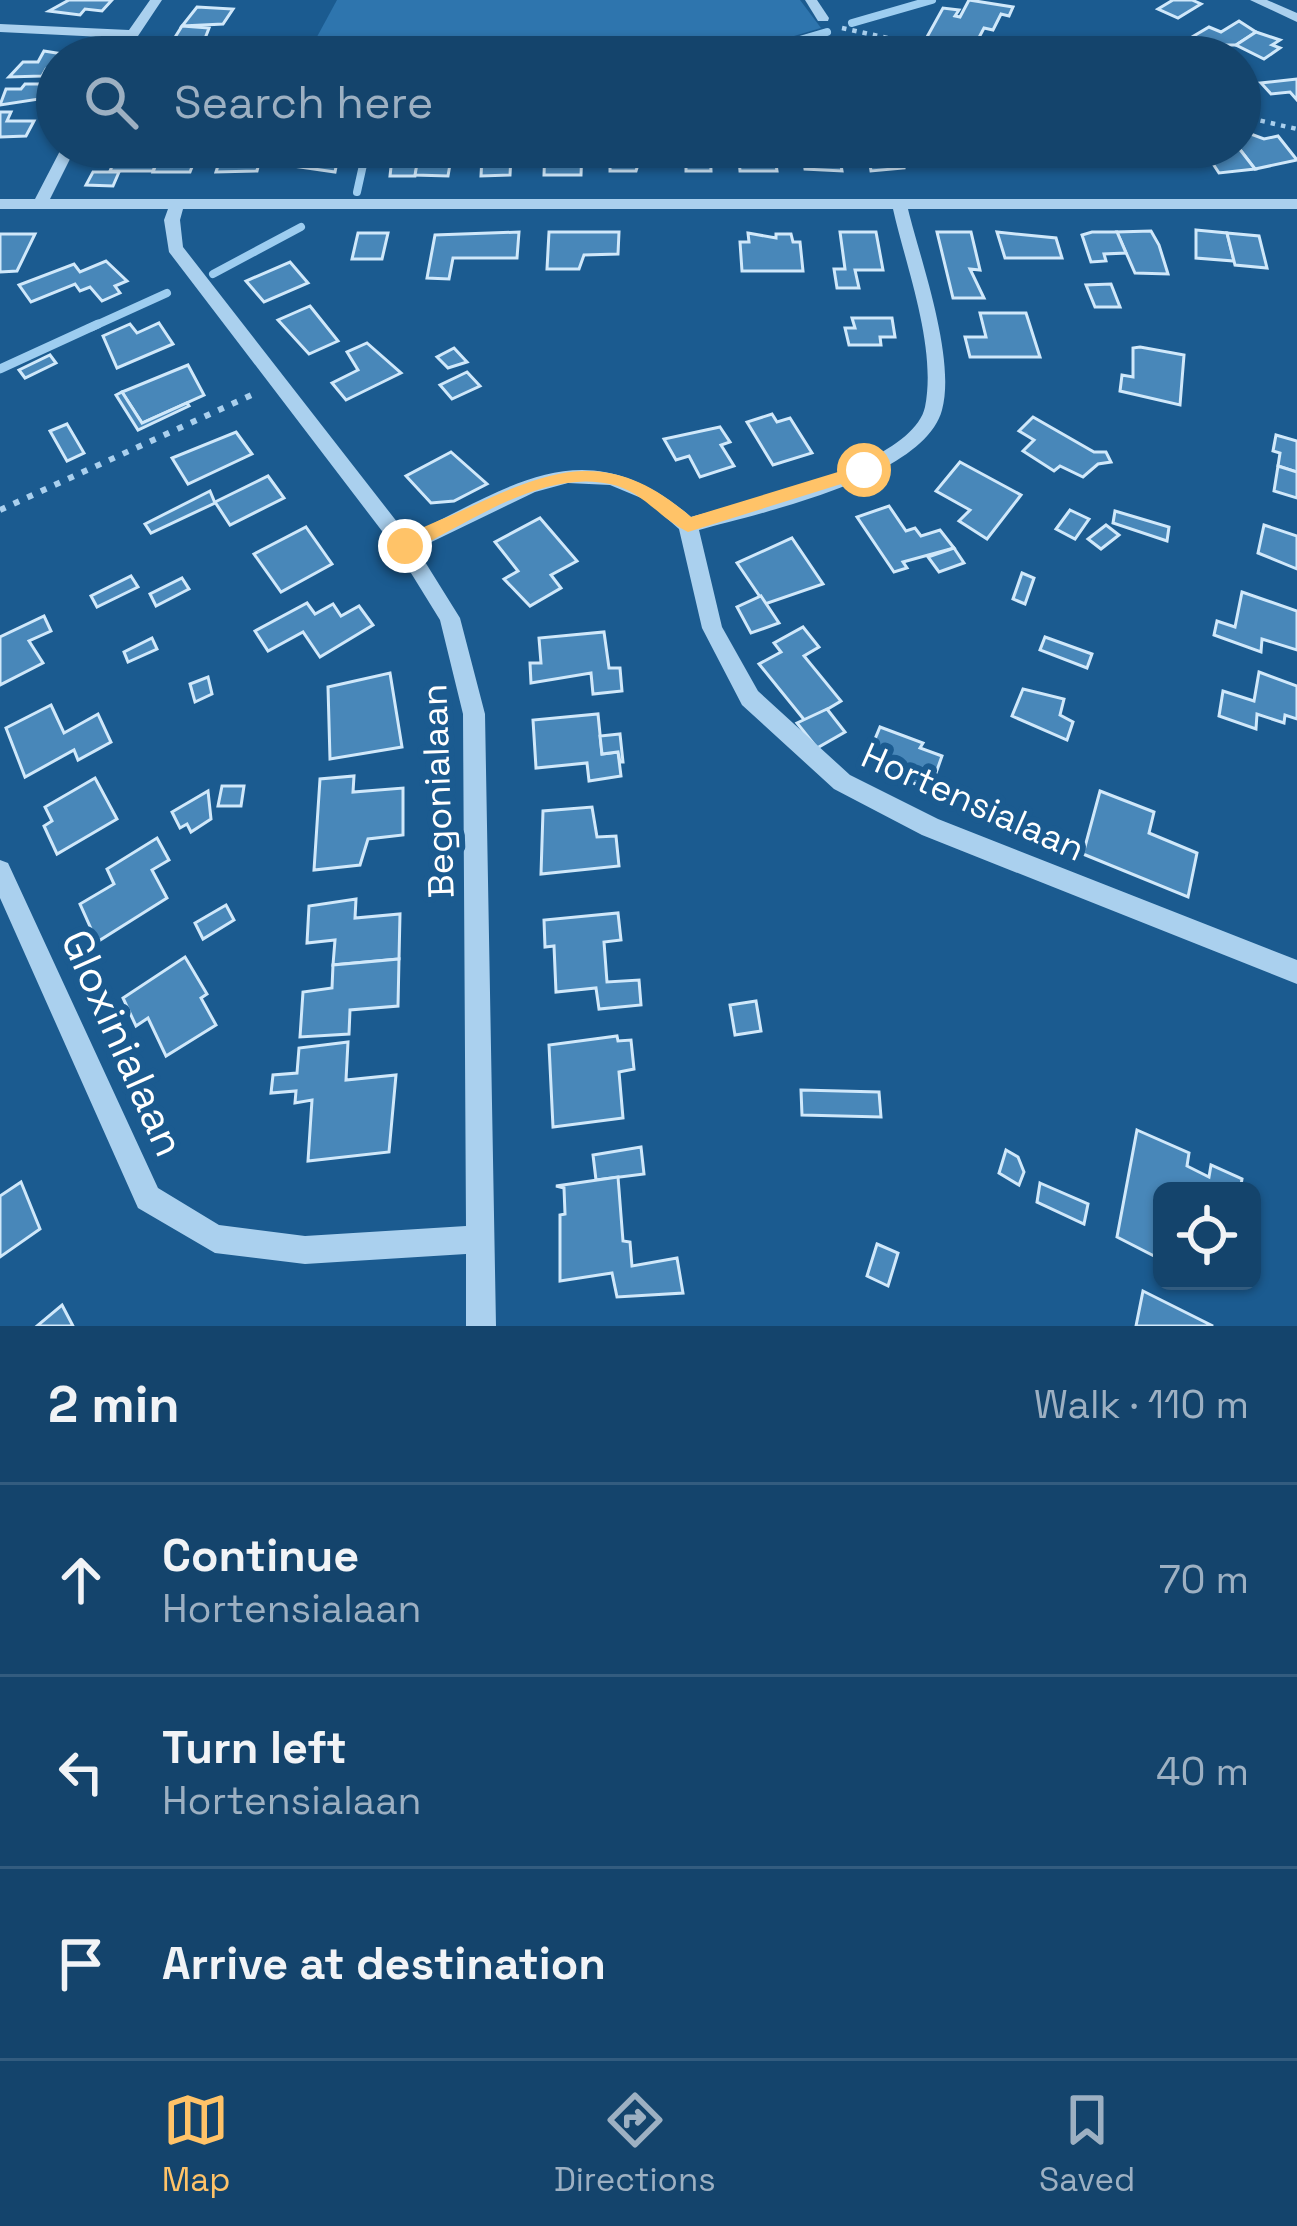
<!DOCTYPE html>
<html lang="en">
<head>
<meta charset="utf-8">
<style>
	:root { --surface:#14446c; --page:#214e74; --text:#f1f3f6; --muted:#9db0c2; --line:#335c7f; --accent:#ffc368 }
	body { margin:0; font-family:"Space Grotesk",sans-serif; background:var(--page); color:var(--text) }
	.controls { position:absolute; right:36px; bottom:36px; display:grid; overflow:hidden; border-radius:18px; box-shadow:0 3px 9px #0004 }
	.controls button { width:108px; height:108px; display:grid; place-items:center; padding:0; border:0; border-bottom:3px solid var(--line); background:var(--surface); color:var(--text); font:60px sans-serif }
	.stop { position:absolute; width:36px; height:36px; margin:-27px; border:9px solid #ffc368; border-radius:50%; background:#fff }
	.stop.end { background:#ffc368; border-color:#fff; box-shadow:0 3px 12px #0008 }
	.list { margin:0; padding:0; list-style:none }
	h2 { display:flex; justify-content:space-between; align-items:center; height:156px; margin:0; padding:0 48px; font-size:51px }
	h2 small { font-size:39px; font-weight:400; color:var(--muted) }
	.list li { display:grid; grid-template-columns:78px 1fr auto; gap:36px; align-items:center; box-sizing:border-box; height:192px; padding:0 48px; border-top:3px solid var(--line) }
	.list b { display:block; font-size:45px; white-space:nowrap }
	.list p { margin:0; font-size:39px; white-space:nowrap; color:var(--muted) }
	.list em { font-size:39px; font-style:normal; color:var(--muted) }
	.icon { flex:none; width:66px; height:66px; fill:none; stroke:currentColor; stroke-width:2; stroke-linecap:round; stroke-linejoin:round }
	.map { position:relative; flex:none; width:1297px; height:1326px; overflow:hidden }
	.search { position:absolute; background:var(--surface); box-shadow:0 3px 9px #0004; left:36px; right:36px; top:36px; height:132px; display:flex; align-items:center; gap:30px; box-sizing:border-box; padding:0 42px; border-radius:66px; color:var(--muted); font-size:45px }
	.sheet { height:732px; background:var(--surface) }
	nav { display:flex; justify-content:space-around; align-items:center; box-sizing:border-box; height:168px; border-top:3px solid var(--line); background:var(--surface); font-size:33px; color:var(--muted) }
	nav a { display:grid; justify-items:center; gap:6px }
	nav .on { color:var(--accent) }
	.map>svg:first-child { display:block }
	.green { fill:#2e75ae }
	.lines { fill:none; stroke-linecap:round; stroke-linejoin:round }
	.stream-far1 { stroke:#9dcdf0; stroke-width:8 }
	.stream { stroke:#9dcdf0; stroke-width:9 }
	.building { fill:#4887b9; stroke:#d0e8fa; stroke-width:3 }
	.path-far1 { stroke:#aad0ee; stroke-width:4.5; stroke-dasharray:4.5 6; stroke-linecap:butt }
	.path { stroke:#aad0ee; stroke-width:6; stroke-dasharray:6 9; stroke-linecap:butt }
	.minor { fill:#aad0ee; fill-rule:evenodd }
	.route { fill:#ffc368 }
	.labels { text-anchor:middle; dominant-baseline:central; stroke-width:12; stroke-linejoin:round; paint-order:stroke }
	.street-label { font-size:36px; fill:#fff; stroke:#1b5b90 }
	.near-street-label { font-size:42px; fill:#fff; stroke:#1b5b90 }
</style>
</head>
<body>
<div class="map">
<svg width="1297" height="1326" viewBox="0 0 1297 1326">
	<rect width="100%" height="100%" fill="#1b5b90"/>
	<polygon class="green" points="337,0 800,0 821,28 723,57 306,57"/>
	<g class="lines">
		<g class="stream-far1">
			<polyline points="852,23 932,0"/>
			<polyline points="742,57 827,32"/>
			<polyline points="357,192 367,147"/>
			<polyline points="213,274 301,227"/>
			<polyline points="92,327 167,293"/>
		</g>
		<polyline class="stream" points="0,369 98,324"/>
	</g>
	<g class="building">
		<polygon points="69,0 112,0 102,11 85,9 80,15 49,11"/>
		<polygon points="969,0 1013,7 1009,16 1001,14 993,30 984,28 974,47 927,37 943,8 959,10 955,16 960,17"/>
		<polygon points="1173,0 1192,0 1201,4 1178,18 1158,9"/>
		<polygon points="197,7 233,9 223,24 182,26"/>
		<polygon points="1239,21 1256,32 1236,45 1205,45 1192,37 1209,27 1221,32"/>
		<polygon points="182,26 209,28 201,49 169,47"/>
		<polygon points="1256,32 1280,40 1272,45 1280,48 1264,59 1236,45"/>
		<polygon points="44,51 69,55 57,57 57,69 46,69 42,76 9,77 23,62 38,62"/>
		<polygon points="1297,79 1297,100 1290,92 1271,94 1261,83"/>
		<polygon points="25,84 54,84 46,98 0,105 6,89 21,89"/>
		<polygon points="0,112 11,112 7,121 34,121 26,136 0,137"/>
		<polygon points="1240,130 1264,139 1278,136 1297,160 1255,169 1238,147"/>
		<polygon points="186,147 211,147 205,162 194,162 190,172 153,172 162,149"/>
		<polygon points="224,147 263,147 257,171 216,172"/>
		<polygon points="299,147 340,147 335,172 293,166"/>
		<polygon points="421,147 415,176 390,176 393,149"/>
		<polygon points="433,147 453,147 448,176 415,175 419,153 432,153"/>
		<polygon points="545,147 582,149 581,175 544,175"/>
		<polygon points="610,147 642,152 636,171 610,171"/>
		<polygon points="674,147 710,147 711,171 686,171 686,160 675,160"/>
		<polygon points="738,147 774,150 777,171 740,171"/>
		<polygon points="802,147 838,147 842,171 805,169"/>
		<polygon points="867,147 902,147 904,168 871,171"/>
		<polygon points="935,147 972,147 977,164 939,166"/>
		<polygon points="1003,147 1044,147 1046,150 1035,150 1041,166 1008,166"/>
		<polygon points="1070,147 1109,147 1116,165 1077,166"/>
		<polygon points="1137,147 1173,147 1181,165 1145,165"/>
		<polygon points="1202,147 1238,147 1255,169 1219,173"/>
		<polygon points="148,148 162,148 153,171 110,171 117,155 145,155"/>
		<polygon points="482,157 511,157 510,175 481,176"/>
		<polygon points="93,172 119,172 113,186 86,185"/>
		<polygon points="1196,230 1227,233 1234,261 1196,258"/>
		<polygon points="1151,231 1159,245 1168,274 1135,273 1117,232"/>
		<polygon points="519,232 517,258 453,258 449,279 427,278 435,235"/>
		<polygon points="549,232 619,232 618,254 584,255 579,269 547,269"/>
		<polygon points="840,232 876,232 883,270 855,270 859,288 837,288 834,269 845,269"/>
		<polygon points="937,232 971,232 980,270 970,269 984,298 953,298"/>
		<polygon points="997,232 1056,238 1062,258 1005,258"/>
		<polygon points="1092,232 1117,232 1126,253 1104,254 1106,261 1091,262 1082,235"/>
		<polygon points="358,233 388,233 382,259 352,259"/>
		<polygon points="748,233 776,238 776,234 791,234 793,242 800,242 803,271 742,271 740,242 749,242"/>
		<polygon points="1227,233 1259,236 1267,268 1235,265"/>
		<polygon points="0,234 35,234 17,271 0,272"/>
		<polygon points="106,261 127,281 115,286 120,293 102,301 90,287 80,291 75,284 31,302 19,285 74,264 80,272"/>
		<polygon points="290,262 308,283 264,302 246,281"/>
		<polygon points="1111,284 1120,307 1095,307 1086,285"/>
		<polygon points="310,306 338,341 309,354 278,320"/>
		<polygon points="980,313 1026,313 1040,357 970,357 965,337 986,337"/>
		<polygon points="852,318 892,318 895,337 880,337 881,345 849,345 845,328 855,328"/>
		<polygon points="159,323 173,344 117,368 103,336 130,324 137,333"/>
		<polygon points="367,343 401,373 346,400 332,383 358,370 347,352"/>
		<polygon points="1140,347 1184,355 1180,405 1120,391 1122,375 1133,377 1133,348"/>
		<polygon points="454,348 467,362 448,368 437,357"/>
		<polygon points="50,355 56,363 25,378 19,370"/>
		<polygon points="188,365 204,395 142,423 122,392"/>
		<polygon points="467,372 480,386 452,399 440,385"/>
		<polygon points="122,392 142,423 187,403 189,406 138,430 116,395"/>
		<polygon points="772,414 777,422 790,418 812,453 773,465 747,422"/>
		<polygon points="1033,417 1094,452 1106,452 1111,462 1098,464 1083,477 1060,466 1054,471 1023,451 1034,440 1019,431"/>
		<polygon points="67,424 84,453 67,461 50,431"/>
		<polygon points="720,427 730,442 721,445 734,466 700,477 689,456 676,460 664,439"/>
		<polygon points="236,432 252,454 188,484 172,458"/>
		<polygon points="1276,435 1297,441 1297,472 1278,466 1280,453 1273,451"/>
		<polygon points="451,452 487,484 454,501 431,503 406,476"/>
		<polygon points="960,462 1021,495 987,539 959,521 970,510 936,491"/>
		<polygon points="1278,466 1297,472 1297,498 1274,491"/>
		<polygon points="268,476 284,498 230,525 215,502"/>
		<polygon points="210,491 215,503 151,533 145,524"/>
		<polygon points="889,506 906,531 915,528 921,536 940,530 954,548 903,562 907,568 894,572 857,517"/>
		<polygon points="1070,510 1089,519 1075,539 1056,529"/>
		<polygon points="1115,511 1169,527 1167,541 1113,523"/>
		<polygon points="540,518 577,561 551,575 561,588 530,606 504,579 518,571 495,542"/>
		<polygon points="1106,525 1119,535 1101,549 1088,539"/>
		<polygon points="1264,525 1297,536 1297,569 1258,553"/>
		<polygon points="306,527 332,564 281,592 254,554"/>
		<polygon points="792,538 823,584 765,604 737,563"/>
		<polygon points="954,548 964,563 939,572 928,557"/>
		<polygon points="1022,573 1034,578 1025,604 1013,599"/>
		<polygon points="131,576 138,587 97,607 91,596"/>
		<polygon points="182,578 189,589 156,606 150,594"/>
		<polygon points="1242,592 1297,611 1297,650 1262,639 1261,652 1214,635 1217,621 1235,627"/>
		<polygon points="761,596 779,623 751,633 737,607"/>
		<polygon points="307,603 315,614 333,604 341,616 359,606 373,625 320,657 303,632 268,651 255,631"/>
		<polygon points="44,616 51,631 29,641 43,663 0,685 0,637"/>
		<polygon points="803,627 819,647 804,656 841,701 806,722 759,664 781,652 774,643"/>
		<polygon points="604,632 609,668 620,668 622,691 593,694 591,673 531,683 530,663 541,663 539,638"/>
		<polygon points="1045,637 1092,654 1087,668 1040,650"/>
		<polygon points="152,638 157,649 128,662 124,652"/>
		<polygon points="1259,672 1297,686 1297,719 1285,715 1284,723 1257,714 1256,729 1219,716 1223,691 1254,701"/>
		<polygon points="390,673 402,747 330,759 328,687"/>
		<polygon points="208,677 212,694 195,702 190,684"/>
		<polygon points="1023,689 1064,699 1060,715 1073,722 1067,740 1012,716"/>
		<polygon points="51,705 64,733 98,714 111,742 78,760 74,750 25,777 6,728"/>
		<polygon points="827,709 845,732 817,748 797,723"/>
		<polygon points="598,714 602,754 618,752 621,776 589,781 587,763 536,768 533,720"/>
		<polygon points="880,727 923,743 920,748 942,756 930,790 865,763"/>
		<polygon points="620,734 623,762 620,762 618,752 602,754 600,736"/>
		<polygon points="354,776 353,792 403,788 403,835 368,839 360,865 314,870 320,779"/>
		<polygon points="95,778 117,819 57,854 44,826 52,821 45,807"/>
		<polygon points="222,786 244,786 241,806 218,806"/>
		<polygon points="208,791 211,819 191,832 187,824 180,828 172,812"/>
		<polygon points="1100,791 1154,812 1149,833 1197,853 1188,897 1083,854"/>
		<polygon points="592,807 597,837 616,836 619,866 541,874 543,811"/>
		<polygon points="157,838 169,860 152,870 167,898 97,942 80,904 114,884 107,869"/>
		<polygon points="356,899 355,918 400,914 399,959 333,965 335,940 307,943 309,906"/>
		<polygon points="226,905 234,920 203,939 195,923"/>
		<polygon points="618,913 621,940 604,942 607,982 639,980 641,1005 599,1009 596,988 556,992 554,946 545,947 544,920"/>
		<polygon points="185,957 207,994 201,998 216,1025 166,1056 148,1018 136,1026 123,998"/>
		<polygon points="399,959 398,1006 350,1010 349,1034 300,1037 303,992 332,988 333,965"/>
		<polygon points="756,1001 761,1031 735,1035 730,1005"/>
		<polygon points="617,1036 618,1041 631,1040 634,1069 619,1072 623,1118 553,1127 549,1045"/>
		<polygon points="348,1042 346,1080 396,1075 389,1152 308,1161 312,1100 295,1103 296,1091 271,1093 273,1075 297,1073 299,1048"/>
		<polygon points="801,1090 879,1092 881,1117 802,1115"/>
		<polygon points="1137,1130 1189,1153 1187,1166 1209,1177 1211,1165 1242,1179 1240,1191 1162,1191 1162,1260 1117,1237"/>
		<polygon points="641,1147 644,1174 596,1180 593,1155"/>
		<polygon points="1006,1150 1018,1157 1024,1172 1019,1185 999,1173"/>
		<polygon points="618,1177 623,1241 630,1242 632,1266 677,1258 683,1293 617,1297 612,1273 560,1281 560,1215 565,1214 564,1188 556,1186"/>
		<polygon points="21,1182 40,1229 0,1257 0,1196"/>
		<polygon points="1040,1183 1088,1204 1084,1224 1037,1202"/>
		<polygon points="877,1244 898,1253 888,1286 867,1276"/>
		<polygon points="1143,1291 1213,1326 1136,1326"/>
		<polygon points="62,1305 73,1326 37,1326"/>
	</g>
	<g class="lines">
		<g class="path-far1">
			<polyline points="842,28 974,57"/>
			<polyline points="1240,116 1297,129"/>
		</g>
		<polyline class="path" points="0,510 256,393"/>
		<g class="minor">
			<polygon points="150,0 162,0 124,57 110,57 124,38 0,32 0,24 129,30"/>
			<polygon points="805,0 817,0 829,18 828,21 818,21"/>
			<polygon points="1250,0 1267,0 1297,13 1297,22"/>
			<path d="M62,147h14l-26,52h1247v10h-389c13,53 48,149 34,201 -18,68 -182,103 -243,120l23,97 36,64 92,84 88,44 359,141v24l-375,-149 -88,-46 -92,-84 -40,-77 -23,-99 -33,-29 -36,-15 -42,-2 -33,9 -118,57 43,69 25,96 11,612h-30v-72l-161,10 -90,-11 -77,-45 -138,-310v-38l8,3 150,325 61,37 86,11 161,-10 -3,-512 -23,-94 -42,-68 -229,-300 -5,-32 4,-11h-168v-10h35zM183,209h710c13,58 44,138 32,198 -13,59 -181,95 -234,110 -106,-90 -176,-32 -283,19l-225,-289 -3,-27z"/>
		</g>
	</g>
	<path class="route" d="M864,464l8,6 -2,5 -182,57c-28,-13 -45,-41 -78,-48 -67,-15 -141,39 -199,67l-15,-5c14,-17 45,-25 65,-35 90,-42 147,-66 230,6z"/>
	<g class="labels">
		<g class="street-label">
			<text transform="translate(438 791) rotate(-92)">Begonialaan</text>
			<text transform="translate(973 802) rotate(24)">Hortensialaan</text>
		</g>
		<g class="near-street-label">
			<text transform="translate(123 1043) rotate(66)">Gloxinialaan</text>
		</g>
	</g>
</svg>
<div class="controls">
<button><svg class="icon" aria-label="locate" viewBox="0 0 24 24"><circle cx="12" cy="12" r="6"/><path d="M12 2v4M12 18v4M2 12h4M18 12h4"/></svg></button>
</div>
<div class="stop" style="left:864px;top:470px"></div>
<div class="stop end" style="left:405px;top:546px"></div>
<div class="search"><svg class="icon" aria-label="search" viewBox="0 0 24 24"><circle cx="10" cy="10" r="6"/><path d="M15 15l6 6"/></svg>Search here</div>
</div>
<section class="sheet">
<h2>2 min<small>Walk · 110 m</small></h2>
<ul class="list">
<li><svg class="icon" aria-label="ahead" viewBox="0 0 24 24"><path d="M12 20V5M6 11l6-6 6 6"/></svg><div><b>Continue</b><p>Hortensialaan</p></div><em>70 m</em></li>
<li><svg class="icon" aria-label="left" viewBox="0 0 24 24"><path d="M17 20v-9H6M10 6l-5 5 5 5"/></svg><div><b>Turn left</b><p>Hortensialaan</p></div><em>40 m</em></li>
<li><svg class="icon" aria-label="arrive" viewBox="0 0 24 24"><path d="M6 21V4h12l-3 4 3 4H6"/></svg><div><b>Arrive at destination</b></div></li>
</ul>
</section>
<nav>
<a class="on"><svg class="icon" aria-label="map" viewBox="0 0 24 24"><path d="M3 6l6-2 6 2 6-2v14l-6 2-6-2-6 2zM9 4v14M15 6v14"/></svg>Map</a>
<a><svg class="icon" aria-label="directions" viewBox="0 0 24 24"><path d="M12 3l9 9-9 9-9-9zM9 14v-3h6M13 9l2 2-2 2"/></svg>Directions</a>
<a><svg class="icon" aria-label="saved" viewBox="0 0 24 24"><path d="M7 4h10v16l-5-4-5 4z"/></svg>Saved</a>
</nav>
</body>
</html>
